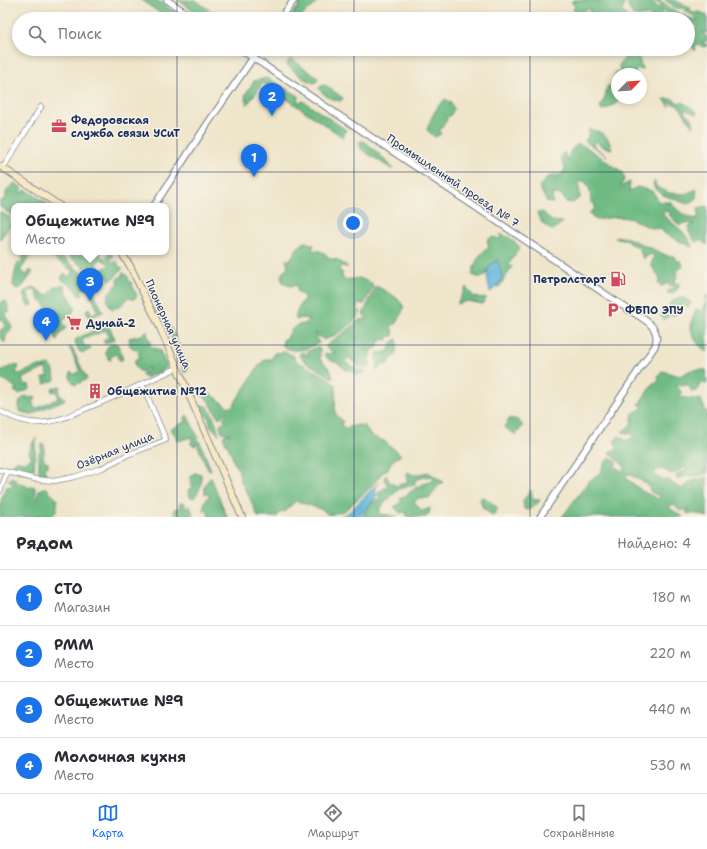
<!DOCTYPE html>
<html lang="ru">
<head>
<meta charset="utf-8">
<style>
	:root { --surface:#fff; --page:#f2f2f3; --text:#2b2b33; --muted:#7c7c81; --line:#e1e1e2; --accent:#1a73e8 }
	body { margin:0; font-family:"Shantell Sans",sans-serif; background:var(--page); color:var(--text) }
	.compass { position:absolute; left:611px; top:68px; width:36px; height:36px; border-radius:50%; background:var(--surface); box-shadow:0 2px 6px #0003; rotate:65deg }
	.you { position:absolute; left:353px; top:223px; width:14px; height:14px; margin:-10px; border:3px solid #fff; border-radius:50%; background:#1a73e8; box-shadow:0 0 0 6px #1a73e833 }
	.badge { display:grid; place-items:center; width:26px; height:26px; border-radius:50%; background:var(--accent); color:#fff; font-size:13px; font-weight:700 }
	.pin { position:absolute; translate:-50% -33px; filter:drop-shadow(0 1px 2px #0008) }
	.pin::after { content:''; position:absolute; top:21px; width:14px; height:12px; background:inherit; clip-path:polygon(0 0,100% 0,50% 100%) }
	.popup { position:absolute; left:11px; top:203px; width:158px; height:52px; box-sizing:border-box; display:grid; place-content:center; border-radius:8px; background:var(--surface); filter:drop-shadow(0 1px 3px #0005); font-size:13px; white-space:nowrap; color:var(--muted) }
	.popup b { font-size:15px; color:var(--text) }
	.popup::after { content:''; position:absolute; left:50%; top:100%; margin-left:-8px; border:8px solid transparent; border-top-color:var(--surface) }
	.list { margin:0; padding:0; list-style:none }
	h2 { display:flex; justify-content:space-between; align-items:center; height:52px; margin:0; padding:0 16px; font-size:17px }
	h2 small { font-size:13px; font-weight:400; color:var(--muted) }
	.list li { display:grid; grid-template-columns:26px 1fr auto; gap:12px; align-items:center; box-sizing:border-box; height:56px; padding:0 16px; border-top:1px solid var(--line) }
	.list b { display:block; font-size:15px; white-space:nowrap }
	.list p { margin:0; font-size:13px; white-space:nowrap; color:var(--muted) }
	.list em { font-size:13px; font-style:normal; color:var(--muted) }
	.icon { flex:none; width:22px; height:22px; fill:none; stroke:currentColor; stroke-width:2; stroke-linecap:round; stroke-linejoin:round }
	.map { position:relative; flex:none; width:707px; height:517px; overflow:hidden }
	.search { position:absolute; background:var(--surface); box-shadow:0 2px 6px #0003; left:12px; right:12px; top:12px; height:44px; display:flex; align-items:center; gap:10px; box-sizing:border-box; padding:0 14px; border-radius:22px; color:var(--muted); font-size:15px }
	.sheet { height:276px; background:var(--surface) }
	nav { display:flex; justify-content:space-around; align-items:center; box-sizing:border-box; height:56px; border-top:1px solid var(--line); background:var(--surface); font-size:11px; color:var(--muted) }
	nav a { display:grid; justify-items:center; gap:2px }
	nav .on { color:var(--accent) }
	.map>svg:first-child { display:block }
	.forest { fill:#6fbb83; stroke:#457570; fill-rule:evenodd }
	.water { fill:#5cb3d9; stroke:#3c719c }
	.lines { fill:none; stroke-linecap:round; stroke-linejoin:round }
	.minor-casing { stroke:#858a94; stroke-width:6 }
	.tertiary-casing { stroke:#858a94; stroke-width:8 }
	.secondary-casing { stroke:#858a94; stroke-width:8 }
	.minor { stroke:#fff; stroke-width:4.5 }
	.tertiary { stroke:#fff; stroke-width:5.5 }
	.secondary { stroke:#f7e9c3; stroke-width:6 }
	.grid { fill:none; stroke:#1b2f5e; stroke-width:1; stroke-opacity:0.55 }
	.labels { text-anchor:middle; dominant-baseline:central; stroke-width:3; stroke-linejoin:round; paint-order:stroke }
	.poi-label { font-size:11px; font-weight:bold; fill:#1b2f5e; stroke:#f7f3e8; text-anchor:start }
	.street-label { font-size:11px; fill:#1b2f5e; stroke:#f7f3e8 }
</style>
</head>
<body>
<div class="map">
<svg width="707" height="517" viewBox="0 0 707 517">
	<rect width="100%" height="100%" fill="#f7f3e8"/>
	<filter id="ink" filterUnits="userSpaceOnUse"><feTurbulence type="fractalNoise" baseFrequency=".025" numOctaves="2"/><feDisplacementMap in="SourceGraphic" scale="8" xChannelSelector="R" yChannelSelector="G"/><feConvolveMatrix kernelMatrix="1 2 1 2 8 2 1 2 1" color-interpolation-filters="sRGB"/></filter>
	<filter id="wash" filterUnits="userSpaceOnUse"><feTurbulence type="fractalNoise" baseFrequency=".012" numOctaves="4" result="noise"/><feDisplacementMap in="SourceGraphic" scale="16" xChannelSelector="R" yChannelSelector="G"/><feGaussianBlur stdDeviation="0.9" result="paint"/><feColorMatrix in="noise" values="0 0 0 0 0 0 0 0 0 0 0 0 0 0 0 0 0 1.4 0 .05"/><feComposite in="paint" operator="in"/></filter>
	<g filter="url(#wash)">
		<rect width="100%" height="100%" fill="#efe5ca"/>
		<g class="forest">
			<polygon points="141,0 157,0 185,19 169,19"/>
			<polygon points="178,0 195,0 223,19 205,19"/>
			<polygon points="301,0 317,0 312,8 307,10 300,19 288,19 293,12 297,9"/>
			<path d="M573,0h50l1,5 -2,6 4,4v4h-21c-4,-5 -10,-6 -15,-5v-6l-11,5 -6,-3 2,-5 -4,-3z"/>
			<path d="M627,0h22l11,9 2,-3 -8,-6c12,0 12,7 21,11 8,4 15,8 24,9 -5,-5 -11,-6 -16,-12h-7l-11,-8h8l17,7 1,5h8l8,3v18l-6,-1 6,5v4l-5,1 5,3v1l-3,1 -8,-3 -1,7 -4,-6h-3v-18l6,2 3,-3 -9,-4v-3h-8l-2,-3h-4v3h-6l-4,-7h-3l-1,7h-9l-1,-4 -15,2c-4,-4 -8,-11 -8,-17z"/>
			<path d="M631,50l4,1c5,6 5,12 8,19l-7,-2 -1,6h-18v24h8l-22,13 -3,-4 5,-10 2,-10 6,-4 2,-9 5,-2 -1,-7z"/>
			<path d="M292,59l27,20 -4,4c-11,-2 -19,-11 -28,-18l1,-4z"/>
			<polygon points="267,78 299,96 298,103 303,101 346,130 343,137 263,83 247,105 245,95 254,81"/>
			<path d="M325,85l18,13 -2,3c-8,-1 -18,-5 -22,-13l2,-2z"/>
			<path d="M445,99l5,3 4,7 -4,7 -4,1 1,3 -7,10 1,4 -6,3 -8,-7c3,-11 10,-24 18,-31z"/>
			<polygon points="664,99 673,99 679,103 683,102 697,112 696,114 685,109 685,112 693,120 693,127 679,106 667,102 670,107"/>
			<path d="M589,129c14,3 19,6 23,20l-9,-2 -9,-7v6l13,10 -22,-15 3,-5z"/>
			<polygon points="364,141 387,161 393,170 361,149 359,142"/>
			<path d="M578,144l8,3 36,25 3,7 -5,7h2l8,-4 -1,10 8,-5 15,4 8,11h11c6,10 14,14 25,17l3,-5 -1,-6 9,-2v39l-7,-5 -5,2 -6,-10v-5l5,-3 -11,-1 -3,3 -10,-10 -1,-5 -6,1v3c9,8 27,20 29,32l-27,-13 -4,-5c-15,-1 -15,-4 -27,-9 -12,-5 -26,-2 -38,0l-7,-7 5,-3 1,-6 -4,-2 -1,-12 -5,-9 -6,2 1,15 -8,5 -6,-1 -4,-7 -10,-1 1,9 -6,-1 -8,-15 9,-10 15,-3 2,-7 -5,-9 4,-6 3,9 4,-11z"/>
			<polygon points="654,181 657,187 669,193 685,194 697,189 696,198 688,204 663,195 653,186"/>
			<path d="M15,183l7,5 -1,5 6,-3 21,14 1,2h-35v9h-2l-12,-8v-6l5,-2c1,-9 3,-11 10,-16z"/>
			<polygon points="0,212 9,217 10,226 0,239"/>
			<path d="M543,212l9,9 11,1 -10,8c-8,-2 -13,-8 -16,-17z"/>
			<path d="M500,234l10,4 10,9 -11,17 3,3 -12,19 -5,2 7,-10 -11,-14 -5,10 -5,4 -9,-3c3,-11 6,-22 17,-27l-2,-8 5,-3 9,2z"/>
			<polygon points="616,236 628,238 668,256 674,256 676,261 681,261 683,266 676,273 677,276 674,283 679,284 679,288 673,294 668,293 667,292 674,287 672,285 669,286 667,283 665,285 660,286 658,283 660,279 651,265 654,256 651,254 643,259 639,247 628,243 628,240 615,238"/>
			<path d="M305,242l9,3 -2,6c8,-2 14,2 18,8h6l12,8 -6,-1 -4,4 4,2v4l2,4 15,-2 13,5 1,5 -9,16h-6l-1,4 4,4c-10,14 -21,22 -37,28l-9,-7 4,10c-13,6 -24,12 -37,2l1,-5c10,-5 5,-15 22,-16l4,-5 -8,-1 -5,2c-1,-9 4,-16 9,-22l-7,-6 -2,-7 -6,1 -7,-3 -2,-8 7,-9 -2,-6h4l7,-12z"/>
			<path d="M28,252h5l-13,19 7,4 3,-5 3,2 -10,14 -4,3 -4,-1 -2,-3c0,-8 3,-14 4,-21l6,-4 -2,-2z"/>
			<polygon points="52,252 56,252 84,275 90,284 103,312 89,318 86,310 89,308 92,314 98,311 87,287 81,290 83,295 79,296 76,289 61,279 64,274 69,277 73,271 51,256"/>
			<polygon points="63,252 101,252 100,255 105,259 107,257 107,255 110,253 113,256 110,260 111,262 118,262 118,266 123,268 112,280 109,280 109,277 103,275 102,273 104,268 109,266 109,264 101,259 96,264 99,268 96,272 91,276 87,273 89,267 88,265 85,268"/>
			<path d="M123,272l6,6 -1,3 3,1 6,14 -3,3h-3l-3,-2c-3,6 -9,11 -16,12 -9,-11 -3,-18 7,-26l-2,-4 2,-2h3z"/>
			<path d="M62,285l3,1v4c5,5 6,12 11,18l-3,2v3l-10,7v5l4,1 -8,10 -2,5 -5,-14 2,-3 -11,-23h-3l-5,-12 -8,3 6,13 -5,1 -5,-11 2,-1 -1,-2 10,-5 11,8 4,-1 6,-7z"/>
			<path d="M376,286c11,6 23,10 28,22l-7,15 -7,4 3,3v6l-5,1 -1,4 -3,-2 -6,3v5l-6,3 -4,11 3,4 -3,2 -10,-1 -9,-8 -4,2 1,3 11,6 9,3 -10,3 -4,-5h-6l-8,-7 -9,-3 -5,-6 11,-1 -10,-6 2,-2 22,-16 10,-9 8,-1 -4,-5z"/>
			<polygon points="466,287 474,297 487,298 482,304 467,301 457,304"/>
			<path d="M707,295v58c-16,-15 -21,-24 -10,-45l4,6v-4l6,-7 -2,-5z"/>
			<polygon points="155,296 182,351 188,369 185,373 176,352 172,339 165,323 160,317"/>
			<polygon points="677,298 684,298 692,303 688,307 684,304 678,310 674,316 670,315 664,320 660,316 667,313 667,308 670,307 670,303"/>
			<polygon points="3,301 6,301 10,312 6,312 5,315 12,327 6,336 5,343 0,338 0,330 4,328 5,325 2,322 3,319 2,318 0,320 0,303"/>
			<polygon points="108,324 115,339 105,344 103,340 109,337 106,330 82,340 85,347 89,346 91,349 83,353 79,351 75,342 76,339"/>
			<path d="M147,331c0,5 3,8 4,13l-2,2 11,4c1,6 5,10 7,16l-4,5 -18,7 -2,-1 -1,-2 2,-3h3l2,-4 -8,4c-5,-3 -7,-6 -6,-12l5,-3 -2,-4 2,-2 -7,-2 -1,-3h-2l-1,-8 12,-3z"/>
			<polygon points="397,339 397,349 395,356 392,358 387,364 383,365 377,371 376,367 378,362 376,359 378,353 383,353 389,351 391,343"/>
			<polygon points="115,343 118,345 123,359 122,360 119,360 117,354 110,357 111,360 109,360 105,352 108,346"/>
			<polygon points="69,347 72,348 87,379 75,385 70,378 70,374 72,372 73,375 80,371"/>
			<polygon points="318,347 320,350 320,359 330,369 333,378 305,362 299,354 304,352 307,356 308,351"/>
			<path d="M286,352l8,4v4l36,19 6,6 -1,26 2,5 6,5 -2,4 4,3 13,-3 6,1 7,10 13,5 17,14 -9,6 -5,9 -5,3 -11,14 -20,18 -7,6 -16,4 -5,-5 -27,-9 -8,7 -2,3 -7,2 -2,4h-19l-9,-21 -8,-14 -3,-14 -5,-7 -1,-6 -9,-18 1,-2 7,-1 -9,-2 -2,-6 1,-3h4l1,-1 -3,-4 5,-4v-2l-9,6c-6,-7 -8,-16 -15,-22 -3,-2 -6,-1 -9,-4h12l11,7 1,2 5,2 3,4h5l26,-40 7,-8h7l2,-6z"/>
			<polygon points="14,365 19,366 16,373 19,374 39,366 41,367 49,365 54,371 55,380 45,384 43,378 49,376 45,368 22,379 25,386 29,384 30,389 19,394 14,391 16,388 8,382 0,378 0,371"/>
			<path d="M691,370h15l1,14 -7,-1 -3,8 -5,1 -4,-7h-12l6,8 -3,4 22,3 6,13v60c-10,4 -20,1 -30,6l-1,-4 11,-5 -1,-3 -14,7 -10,-5 -7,2v5l16,6 10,7 11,-8 15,-4v40l-8,-3 -13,-1 2,-4 -8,2 -6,-7 -6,3 15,10h-121l27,-36 12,-9 3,-9 5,-5 8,4 -2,4 7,6 3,-5 -16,-15 9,-4 -4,-7 5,-5 8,5 8,-6 -13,-3 9,-7 2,-12 10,-5 -4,-4 14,-21 6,-2 -1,-6 4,-4 18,5zM627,473l20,11 4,8 10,5 -3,2 -16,-8 -16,-13z"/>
			<path d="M59,386h2l-2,4 2,7 4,1 -1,2 -26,11c-6,6 -12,2 -19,0 -2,-6 2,-14 8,-15l1,2 7,-1 1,2 -4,2 3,8 24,-11 -3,-7 -4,1v-3z"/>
			<path d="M201,405l6,1c6,9 10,18 12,29l-9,-9 -1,-7 -6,-7z"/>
			<path d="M187,415l11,22v4l2,1 11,28h-3l-11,-26 -2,2 -4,-2 1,-7c-6,1 -8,3 -15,4l-2,-7 -5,-4 12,-7 4,-1 -1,-4z"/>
			<polygon points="510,418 518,420 523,425 516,435 504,427"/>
			<path d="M36,438l-2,31c-8,5 -15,7 -21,-1l1,-5 3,-3c6,3 9,2 15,-2l-3,-6 4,-10z"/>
			<polygon points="44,444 44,454 43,457 45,461 48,462 48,466 44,469 47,476 45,478 42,478 39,476 39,453 41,450 41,445"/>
			<polygon points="408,472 413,475 428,472 443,482 437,487 430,498 419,498 414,502 422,511 430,508 429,514 426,517 407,517 406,512 400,513 394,507 403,501 400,500 401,497 405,496 418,486 435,480 431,476 416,479 414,485 399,489 380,508 380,514 397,516 397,517 362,517 371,504 382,495 376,495 383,489 388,487 384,479 386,475 389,481 396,486 408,481 406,477"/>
			<path d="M194,473l7,1c1,12 0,14 -7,24l-4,-1 -2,-7 4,-4 -2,-4 1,-5z"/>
			<path d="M11,477l5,2v4c5,0 10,0 12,5l6,-2 2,5 -1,8 2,1 2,-10 5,-2h3l3,5 7,6c1,16 -3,18 -18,18l-1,-3 -1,3h-37c0,-10 1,-21 6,-30l6,-1 1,-2 -4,-3z"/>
			<path d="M211,478l16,39h1h-20l1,-2 -2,-5h-4l2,-9 4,-5 -1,-3 -3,1c-1,-7 0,-12 6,-16z"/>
			<polygon points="531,490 533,500 539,499 540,501 529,510 524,509 523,501"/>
			<polygon points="483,496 498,508 493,516 483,508 480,499"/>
			<polygon points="180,503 185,503 185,508 190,506 193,514 191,517 172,517 178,512 173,512 175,508 179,509"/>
		</g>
		<g class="water">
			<path d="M498,260l4,18 -7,10 -5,4c-3,-15 -7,-24 8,-32z"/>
			<path d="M381,480l-5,7 -1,12c-6,4 -11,16 -18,18 -5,0 -12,0 -17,0l9,-5z"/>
		</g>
	</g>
	<g filter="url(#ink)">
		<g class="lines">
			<g class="minor-casing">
				<g id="minor">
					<polyline points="3,168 41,107"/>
					<path d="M0,411c12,7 26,12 40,12 18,-1 35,-10 50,-16 30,-12 58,-26 87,-39"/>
					<polyline points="0,470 35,479 54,481 74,477 102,468 127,455 166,440 142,384"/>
					<polyline points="0,491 7,473"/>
				</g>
			</g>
			<g class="tertiary-casing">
				<g id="tertiary">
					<polyline points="167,0 195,19"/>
					<polyline points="280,19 294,0"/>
					<path d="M240,49l386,259c15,10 36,17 29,38l-115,171"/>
					<polyline points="154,206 206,126 259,49"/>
				</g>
			</g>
			<g class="secondary-casing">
				<g id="secondary">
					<polyline points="0,166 60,206"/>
					<polyline points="121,252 130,266 157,321 242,517"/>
				</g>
			</g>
			<use href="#minor" class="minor"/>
			<use href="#tertiary" class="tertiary"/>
			<use href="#secondary" class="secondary"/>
		</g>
	</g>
	<path class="grid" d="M177,0v19M354,0v19M530,0v19M177,49v468M354,49v468M530,49v468M0,172h707M0,345h707"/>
	<defs>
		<g id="office-bare" transform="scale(1.2)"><path d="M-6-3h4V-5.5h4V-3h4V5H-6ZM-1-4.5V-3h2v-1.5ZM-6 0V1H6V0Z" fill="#d1495b" stroke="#f7f3e8" stroke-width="2.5" paint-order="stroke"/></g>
		<g id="fuel-bare" transform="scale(1.2)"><path d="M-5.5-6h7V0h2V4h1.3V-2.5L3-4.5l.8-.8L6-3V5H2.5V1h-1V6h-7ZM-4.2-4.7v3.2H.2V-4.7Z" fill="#d1495b" stroke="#f7f3e8" stroke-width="2.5" paint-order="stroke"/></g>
		<g id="parking-bare" transform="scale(1.2)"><path d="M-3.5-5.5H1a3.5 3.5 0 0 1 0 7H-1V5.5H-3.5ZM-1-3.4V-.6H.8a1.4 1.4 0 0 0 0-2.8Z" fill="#d1495b" stroke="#f7f3e8" stroke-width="2.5" paint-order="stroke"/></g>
		<g id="supermarket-bare" transform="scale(1.2)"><path d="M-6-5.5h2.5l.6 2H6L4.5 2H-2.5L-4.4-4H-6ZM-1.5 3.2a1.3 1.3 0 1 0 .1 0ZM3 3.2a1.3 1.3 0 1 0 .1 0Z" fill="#d1495b" stroke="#f7f3e8" stroke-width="2.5" paint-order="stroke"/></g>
		<g id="building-bare" transform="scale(1.2)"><path d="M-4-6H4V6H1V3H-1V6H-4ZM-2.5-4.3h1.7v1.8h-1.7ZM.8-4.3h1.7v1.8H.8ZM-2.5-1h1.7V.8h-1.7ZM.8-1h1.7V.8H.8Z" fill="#d1495b" stroke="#f7f3e8" stroke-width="2.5" paint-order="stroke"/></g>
	</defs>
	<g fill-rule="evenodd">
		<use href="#office-bare" x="59" y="126"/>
		<use href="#fuel-bare" x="618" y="279"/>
		<use href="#parking-bare" x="613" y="310"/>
		<use href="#supermarket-bare" x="74" y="323"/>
		<use href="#building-bare" x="95" y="391"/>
	</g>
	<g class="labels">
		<g class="poi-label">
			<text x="71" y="120">Федоровская<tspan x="71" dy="13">служба связи УСиТ</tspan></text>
			<text x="606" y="279" text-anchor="end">Петролстарт</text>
			<text x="625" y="310">ФБПО ЭПУ</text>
			<text x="86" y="323">Дунай-2</text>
			<text x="107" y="391">Общежитие №12</text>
		</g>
		<g class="street-label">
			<text transform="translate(453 181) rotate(34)">Промышленный проезд № 7</text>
			<text transform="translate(168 324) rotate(66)">Пионерная улица</text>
			<text transform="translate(115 451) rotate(-22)">Озёрная улица</text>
		</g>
	</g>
</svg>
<svg class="compass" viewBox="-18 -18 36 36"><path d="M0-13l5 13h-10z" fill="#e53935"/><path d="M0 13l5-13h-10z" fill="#7c7c81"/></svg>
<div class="you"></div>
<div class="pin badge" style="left:254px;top:177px">1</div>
<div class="pin badge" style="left:272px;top:116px">2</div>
<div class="pin badge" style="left:90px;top:301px">3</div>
<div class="popup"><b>Общежитие №9</b>Место</div>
<div class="pin badge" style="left:46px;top:341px">4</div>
<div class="search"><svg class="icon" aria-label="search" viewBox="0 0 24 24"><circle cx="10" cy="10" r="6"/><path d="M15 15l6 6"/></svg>Поиск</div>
</div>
<section class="sheet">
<h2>Рядом<small>Найдено: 4</small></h2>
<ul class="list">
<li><span class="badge">1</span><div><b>СТО</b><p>Магазин</p></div><em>180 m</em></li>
<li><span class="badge">2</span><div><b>РММ</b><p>Место</p></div><em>220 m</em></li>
<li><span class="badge">3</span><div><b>Общежитие №9</b><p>Место</p></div><em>440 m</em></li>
<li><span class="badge">4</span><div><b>Молочная кухня</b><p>Место</p></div><em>530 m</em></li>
</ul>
</section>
<nav>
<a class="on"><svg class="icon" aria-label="map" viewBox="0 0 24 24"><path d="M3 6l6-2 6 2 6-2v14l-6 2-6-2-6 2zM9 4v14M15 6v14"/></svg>Карта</a>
<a><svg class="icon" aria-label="directions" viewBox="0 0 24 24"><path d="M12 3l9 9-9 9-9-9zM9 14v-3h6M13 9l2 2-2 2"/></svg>Маршрут</a>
<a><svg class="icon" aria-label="saved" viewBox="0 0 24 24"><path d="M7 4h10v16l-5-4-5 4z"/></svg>Сохранённые</a>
</nav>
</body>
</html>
